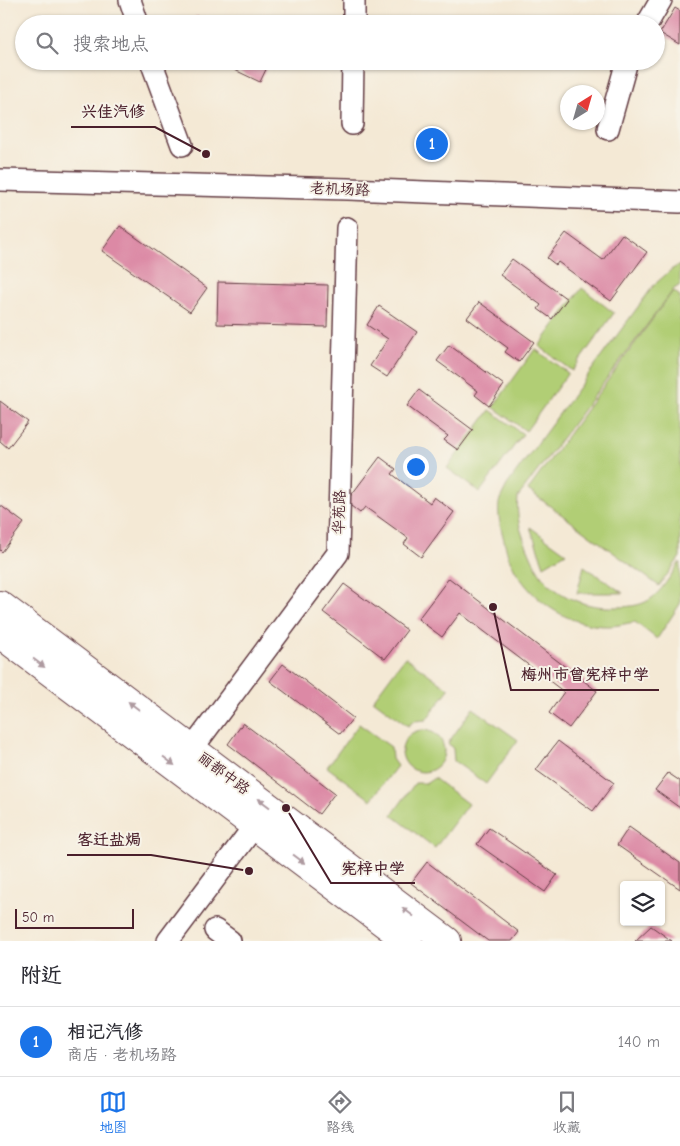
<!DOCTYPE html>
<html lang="zh">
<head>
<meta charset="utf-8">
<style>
	:root { --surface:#fff; --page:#f2f2f3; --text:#2b2b33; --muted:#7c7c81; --line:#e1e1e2; --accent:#1a73e8 }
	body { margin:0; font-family:"Comic Neue","LXGW WenKai TC",sans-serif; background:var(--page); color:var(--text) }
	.controls { position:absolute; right:15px; bottom:15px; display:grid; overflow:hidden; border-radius:5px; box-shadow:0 1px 4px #0004 }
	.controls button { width:45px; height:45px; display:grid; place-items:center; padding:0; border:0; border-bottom:1px solid var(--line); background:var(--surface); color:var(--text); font:25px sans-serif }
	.compass { position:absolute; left:560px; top:85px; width:45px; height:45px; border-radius:50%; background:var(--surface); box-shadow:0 1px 4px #0004; rotate:37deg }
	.scale { position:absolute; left:15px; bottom:12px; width:119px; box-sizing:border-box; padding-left:5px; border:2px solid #4a1f2b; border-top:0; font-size:14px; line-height:18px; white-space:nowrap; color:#4a1f2b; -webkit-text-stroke:4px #f7f3e8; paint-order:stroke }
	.you { position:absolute; left:415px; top:466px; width:18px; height:18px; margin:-12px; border:4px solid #fff; border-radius:50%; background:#1a73e8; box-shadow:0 0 0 8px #1a73e833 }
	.badge { display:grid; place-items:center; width:32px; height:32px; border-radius:50%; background:var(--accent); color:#fff; font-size:16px; font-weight:700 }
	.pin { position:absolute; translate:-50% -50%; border:2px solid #fff; box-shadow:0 1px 5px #0006 }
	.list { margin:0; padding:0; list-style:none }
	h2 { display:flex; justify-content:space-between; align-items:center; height:65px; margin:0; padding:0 20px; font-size:21px }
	h2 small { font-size:16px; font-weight:400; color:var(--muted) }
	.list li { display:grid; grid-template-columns:32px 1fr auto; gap:15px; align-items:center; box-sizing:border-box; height:70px; padding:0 20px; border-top:1px solid var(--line) }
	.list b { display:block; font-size:19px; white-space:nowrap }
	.list p { margin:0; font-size:16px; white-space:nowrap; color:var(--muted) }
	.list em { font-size:16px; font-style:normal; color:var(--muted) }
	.icon { flex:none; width:28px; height:28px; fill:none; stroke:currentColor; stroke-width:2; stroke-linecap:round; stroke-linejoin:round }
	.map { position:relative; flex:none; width:680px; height:941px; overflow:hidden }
	.search { position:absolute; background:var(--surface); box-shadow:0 1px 4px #0004; left:15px; right:15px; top:15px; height:55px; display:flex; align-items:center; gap:12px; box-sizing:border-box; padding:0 18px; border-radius:28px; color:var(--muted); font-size:19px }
	.sheet { height:135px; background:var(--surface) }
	nav { display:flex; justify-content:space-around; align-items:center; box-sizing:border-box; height:70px; border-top:1px solid var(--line); background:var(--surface); font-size:14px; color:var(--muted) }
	nav a { display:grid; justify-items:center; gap:2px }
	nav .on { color:var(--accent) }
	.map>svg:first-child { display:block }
	.green { fill:#b1ce75; stroke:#7e7650 }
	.building { fill:#dc89a5 }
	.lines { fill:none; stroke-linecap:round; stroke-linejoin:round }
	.minor-casing { stroke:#643d44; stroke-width:24 }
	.major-casing { stroke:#643d44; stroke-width:30 }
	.minor { stroke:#fff; stroke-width:21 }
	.major { stroke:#fff; stroke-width:28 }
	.oneway { fill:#ae9aa0 }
	.labels { text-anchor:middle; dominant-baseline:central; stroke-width:4; stroke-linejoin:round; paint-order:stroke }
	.street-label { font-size:15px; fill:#4a1f2b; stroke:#f7f3e8 }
	.leader { fill:none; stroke:#4a1f2b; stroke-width:2 }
	.callout-dot { fill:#4a1f2b; stroke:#f7f3e8; stroke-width:2 }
	.callout-label { font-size:16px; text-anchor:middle; font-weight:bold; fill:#4a1f2b; stroke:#f7f3e8; stroke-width:4; stroke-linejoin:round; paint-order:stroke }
</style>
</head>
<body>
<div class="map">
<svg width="680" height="941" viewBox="0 0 680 941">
	<rect width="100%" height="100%" fill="#f7f3e8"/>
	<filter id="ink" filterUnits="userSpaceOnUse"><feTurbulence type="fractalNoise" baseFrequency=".02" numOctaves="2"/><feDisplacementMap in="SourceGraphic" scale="10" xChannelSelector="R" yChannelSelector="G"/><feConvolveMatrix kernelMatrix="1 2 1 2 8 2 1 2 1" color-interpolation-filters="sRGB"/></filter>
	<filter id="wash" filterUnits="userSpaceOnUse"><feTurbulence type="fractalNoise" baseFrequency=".0096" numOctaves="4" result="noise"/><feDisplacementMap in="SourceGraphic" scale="20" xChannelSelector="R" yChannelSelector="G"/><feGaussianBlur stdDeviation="1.12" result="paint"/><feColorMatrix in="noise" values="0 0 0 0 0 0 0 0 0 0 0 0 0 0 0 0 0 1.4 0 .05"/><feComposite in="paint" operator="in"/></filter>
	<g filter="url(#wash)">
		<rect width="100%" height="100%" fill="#f4e9d5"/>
		<g class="green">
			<path d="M680,265v20l-6,4 -156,208c-2,20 2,34 10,52 5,12 11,26 21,35 18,17 43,24 67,23 10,0 24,-1 33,-7 13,-8 22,-26 31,-38v42l-23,35 -22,-17c-8,1 -17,4 -26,4 -41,1 -81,-27 -98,-64 -4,-6 -5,-15 -7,-22 -3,-11 -8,-30 -4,-41 2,-5 5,-9 7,-14l147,-200 18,-16z"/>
			<polygon points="582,288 614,313 572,371 539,346"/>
			<polygon points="673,291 680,296 680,557 659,586 528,490"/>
			<polygon points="535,349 568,373 526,431 493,407"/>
			<polygon points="490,410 523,434 480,492 447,468"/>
			<polygon points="530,527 566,553 544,566"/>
			<polygon points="584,566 623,593 577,593"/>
			<polygon points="405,657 449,689 426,720 414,721 408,726 373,700"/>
			<polygon points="473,708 518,740 486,784 454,761 453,749 448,743"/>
			<polygon points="359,724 391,747 392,759 397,766 371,800 327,767"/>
			<circle cx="423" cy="751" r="21"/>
			<polygon points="434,778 468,804 435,848 392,815 415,783 427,783"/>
		</g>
		<g id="blocks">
			<g class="building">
				<polygon points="675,8 680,11 680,45 660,33"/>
				<polygon points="196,16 211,24 192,24"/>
				<polygon points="216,61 270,61 260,82"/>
				<polygon points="120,226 207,288 190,312 102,251"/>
				<polygon points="566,233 603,260 622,234 647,252 611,301 558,262 556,265 547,258"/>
				<polygon points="512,259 567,299 552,319 538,309 541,305 500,275"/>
				<polygon points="218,282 328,285 327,327 217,324"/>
				<polygon points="479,302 534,342 519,362 505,352 508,348 467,318"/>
				<polygon points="379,306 417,332 387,377 370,366 388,339 367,325"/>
				<polygon points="449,345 504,385 489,406 475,395 478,391 437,361"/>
				<polygon points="419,390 473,430 458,450 444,440 448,436 407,406"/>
				<polygon points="0,401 28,422 8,448 0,441"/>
				<polygon points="380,457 396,469 392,474 430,503 434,497 454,512 421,557 404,544 408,538 365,507 360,513 346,502"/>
				<polygon points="0,505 24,523 2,552 0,550"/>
				<polygon points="449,578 597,691 569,728 549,713 564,692 460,613 442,637 418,619"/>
				<polygon points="344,584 407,630 385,659 323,612"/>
				<polygon points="283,664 353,718 340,734 270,681"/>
				<polygon points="243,723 335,793 319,814 228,744"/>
				<polygon points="558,741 614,783 593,811 536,770"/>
				<polygon points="668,773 680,781 680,808 655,790"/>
				<polygon points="629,827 680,863 680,889 617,845"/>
				<polygon points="489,828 557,875 545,892 477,844"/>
				<polygon points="427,862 519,932 512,941 488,941 411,883"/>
				<polygon points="651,926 672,941 635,941"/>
			</g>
		</g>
	</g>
	<g filter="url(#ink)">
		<use href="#blocks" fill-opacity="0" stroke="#643d44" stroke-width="1"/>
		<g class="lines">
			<g class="minor-casing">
				<g id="minor">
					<polyline points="130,0 138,24"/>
					<polyline points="354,24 354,0"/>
					<polyline points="647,24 661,0"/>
					<polyline points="151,61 182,145"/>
					<polyline points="352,124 353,61"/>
					<polyline points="608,129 627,61"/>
					<polyline points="0,180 348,189 680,202"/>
					<polyline points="192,749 338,553 347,228"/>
					<polyline points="215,930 230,941"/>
					<polyline points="168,941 255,825"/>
				</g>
			</g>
			<g class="major-casing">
				<g id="major">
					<polyline points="0,605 447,941"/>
					<polyline points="0,634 408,941"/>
				</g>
			</g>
			<use href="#minor" class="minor"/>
			<use href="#major" class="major"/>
		</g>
		<defs><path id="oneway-solid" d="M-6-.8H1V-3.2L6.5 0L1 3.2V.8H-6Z" transform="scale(1.25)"/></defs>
		<g class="oneway">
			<use href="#oneway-solid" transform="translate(39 663) rotate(37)"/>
			<use href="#oneway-solid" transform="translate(134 706) rotate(-143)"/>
			<use href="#oneway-solid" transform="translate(169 761) rotate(37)"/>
			<use href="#oneway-solid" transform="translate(264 803) rotate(-143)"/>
			<use href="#oneway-solid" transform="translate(299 859) rotate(37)"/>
			<use href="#oneway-solid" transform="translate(408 912) rotate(-143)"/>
		</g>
	</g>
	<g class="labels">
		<g class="street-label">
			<text transform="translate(340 189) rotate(2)">老机场路</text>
			<text transform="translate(339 512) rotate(-88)">华苑路</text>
			<text transform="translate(224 773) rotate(37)">丽都中路</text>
		</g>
	</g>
	<path class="leader" d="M206 154L155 127H71M493 607L511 690H659M249 871L151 855H67M286 808L331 883H415"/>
	<g class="callout-dot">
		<circle cx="206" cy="154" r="5"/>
		<circle cx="493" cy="607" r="5"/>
		<circle cx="249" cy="871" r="5"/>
		<circle cx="286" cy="808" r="5"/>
	</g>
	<g class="callout-label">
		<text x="113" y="117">兴佳汽修</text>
		<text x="585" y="680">梅州市曾宪梓中学</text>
		<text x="109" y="845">客迁盐焗</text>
		<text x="373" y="874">宪梓中学</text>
	</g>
</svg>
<div class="controls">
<button><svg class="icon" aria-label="layers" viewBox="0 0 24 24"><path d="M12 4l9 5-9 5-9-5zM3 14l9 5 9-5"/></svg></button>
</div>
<svg class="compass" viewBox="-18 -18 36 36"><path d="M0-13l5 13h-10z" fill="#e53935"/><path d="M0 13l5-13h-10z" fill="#7c7c81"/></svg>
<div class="scale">50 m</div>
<div class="you"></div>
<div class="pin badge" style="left:432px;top:144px">1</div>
<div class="search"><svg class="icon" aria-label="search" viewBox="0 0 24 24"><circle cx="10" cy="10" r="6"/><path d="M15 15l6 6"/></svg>搜索地点</div>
</div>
<section class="sheet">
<h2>附近<small></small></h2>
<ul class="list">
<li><span class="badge">1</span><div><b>相记汽修</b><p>商店 · 老机场路</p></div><em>140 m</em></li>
</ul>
</section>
<nav>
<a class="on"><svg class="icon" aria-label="map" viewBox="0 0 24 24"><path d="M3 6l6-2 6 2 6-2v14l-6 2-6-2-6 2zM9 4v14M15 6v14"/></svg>地图</a>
<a><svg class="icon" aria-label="directions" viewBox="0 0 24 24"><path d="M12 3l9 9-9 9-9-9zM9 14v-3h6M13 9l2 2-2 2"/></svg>路线</a>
<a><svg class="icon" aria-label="saved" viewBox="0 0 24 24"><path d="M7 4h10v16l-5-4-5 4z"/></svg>收藏</a>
</nav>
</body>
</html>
